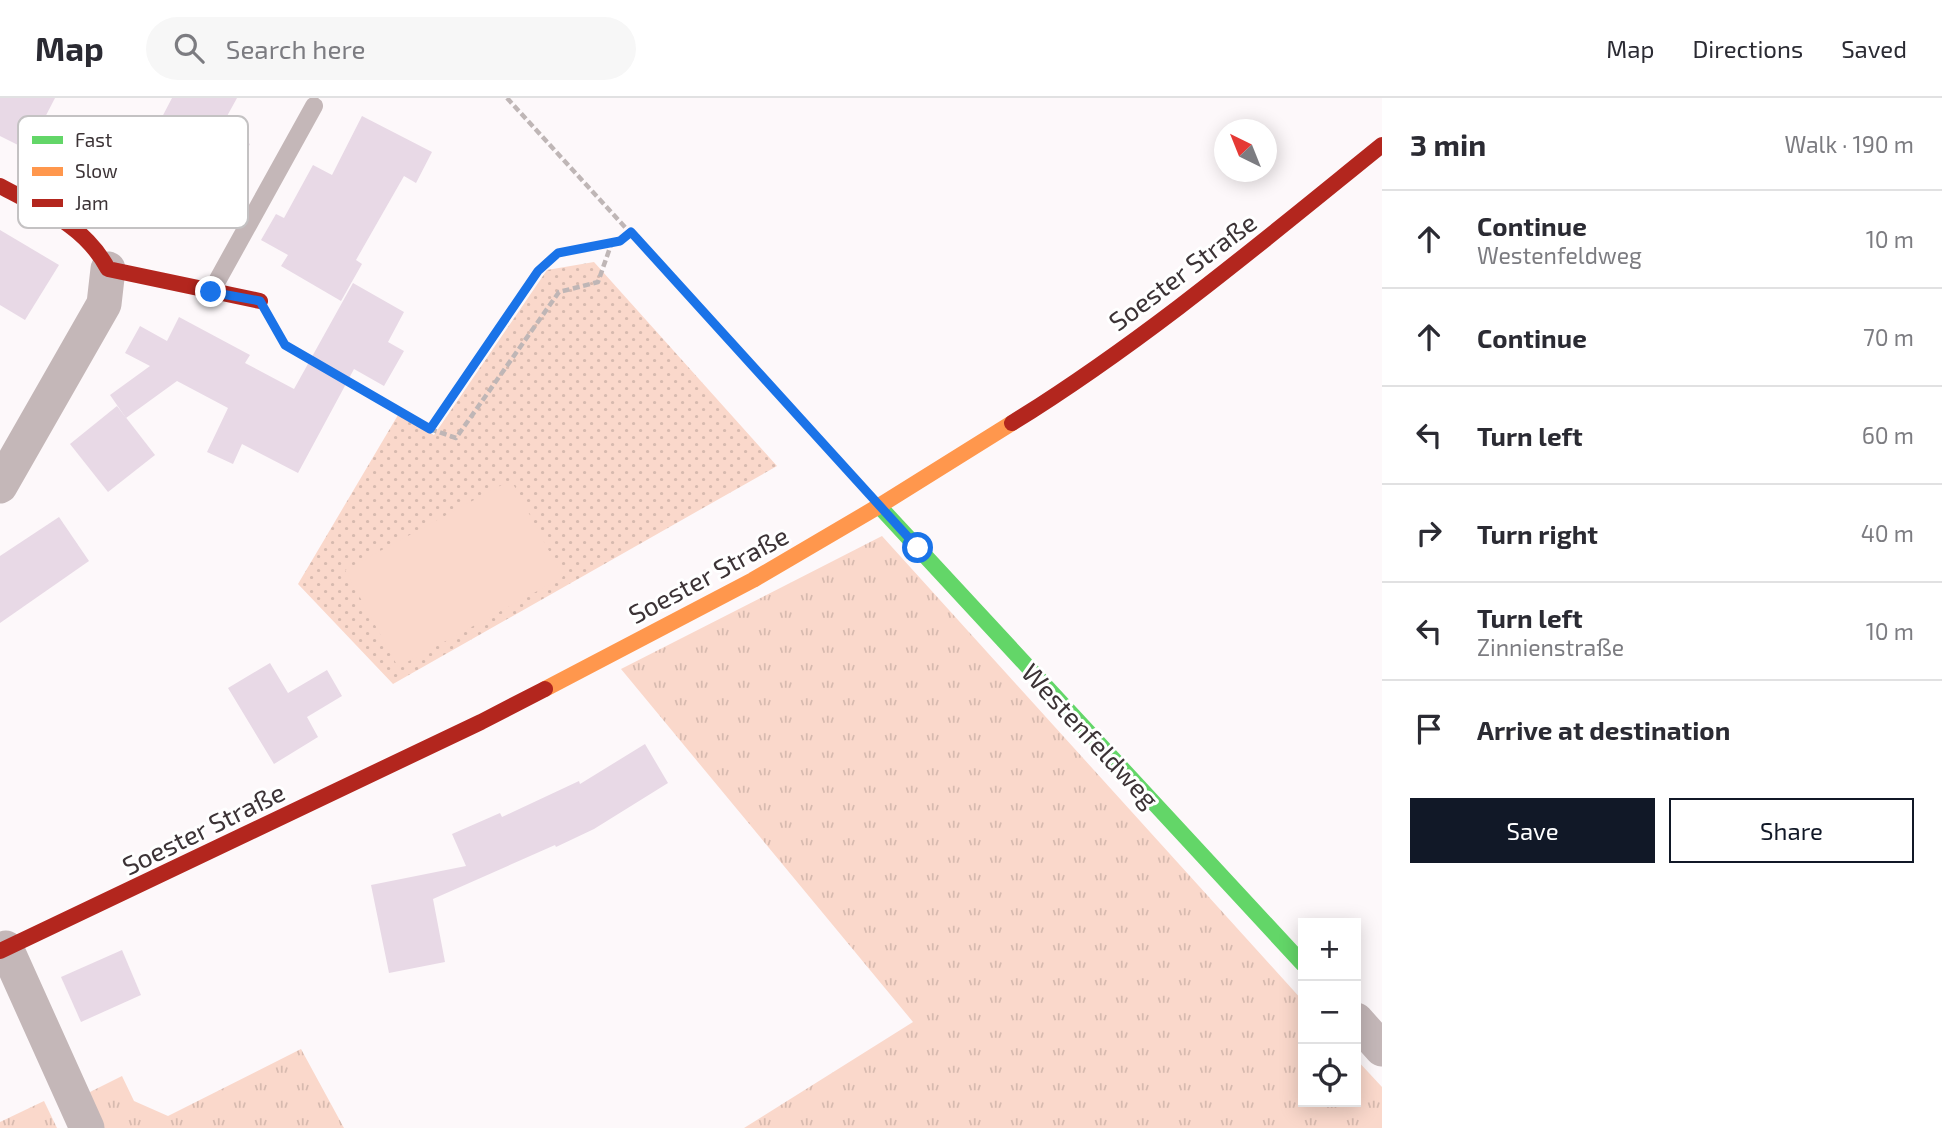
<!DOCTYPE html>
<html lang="en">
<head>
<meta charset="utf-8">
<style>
	:root { --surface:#fff; --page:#f7f7f7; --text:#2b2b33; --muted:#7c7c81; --line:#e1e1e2; --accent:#111827 }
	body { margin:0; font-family:"Exo 2",sans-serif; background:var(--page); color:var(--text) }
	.controls { position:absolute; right:21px; bottom:21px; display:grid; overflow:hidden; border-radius:0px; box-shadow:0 4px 18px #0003 }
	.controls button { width:63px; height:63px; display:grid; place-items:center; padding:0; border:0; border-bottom:2px solid var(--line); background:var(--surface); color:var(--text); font:35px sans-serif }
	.compass { position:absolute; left:1214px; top:21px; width:63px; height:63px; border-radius:50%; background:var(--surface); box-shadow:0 4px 18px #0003; rotate:317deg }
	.stop { position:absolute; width:21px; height:21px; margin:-16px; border:5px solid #1a73e8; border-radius:50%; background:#fff }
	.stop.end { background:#1a73e8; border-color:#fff; box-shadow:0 2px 7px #0008 }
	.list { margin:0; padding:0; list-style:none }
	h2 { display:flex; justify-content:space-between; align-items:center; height:91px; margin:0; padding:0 28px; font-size:30px }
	h2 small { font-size:23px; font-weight:400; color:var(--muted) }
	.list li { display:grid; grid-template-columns:46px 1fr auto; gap:21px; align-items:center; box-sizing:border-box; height:98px; padding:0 28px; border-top:2px solid var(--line) }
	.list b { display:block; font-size:26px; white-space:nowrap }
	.list p { margin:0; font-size:23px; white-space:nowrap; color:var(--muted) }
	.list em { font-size:23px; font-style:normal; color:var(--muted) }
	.actions { display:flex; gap:14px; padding:21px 28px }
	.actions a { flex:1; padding:16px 0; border:2px solid var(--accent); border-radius:0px; text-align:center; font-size:24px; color:var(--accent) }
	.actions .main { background:var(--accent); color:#fff }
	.icon { flex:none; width:38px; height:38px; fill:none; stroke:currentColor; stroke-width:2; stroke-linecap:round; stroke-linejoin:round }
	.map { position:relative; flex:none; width:1382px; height:1030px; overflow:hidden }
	header { display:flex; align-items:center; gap:42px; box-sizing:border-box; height:98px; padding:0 35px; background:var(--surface); border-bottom:2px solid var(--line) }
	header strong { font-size:33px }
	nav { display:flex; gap:38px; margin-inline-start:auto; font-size:24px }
	.search { width:490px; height:63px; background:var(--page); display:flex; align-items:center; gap:18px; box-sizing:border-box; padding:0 24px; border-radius:38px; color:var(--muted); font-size:26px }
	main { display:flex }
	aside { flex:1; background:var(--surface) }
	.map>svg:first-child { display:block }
	.grass { fill:url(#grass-tufts) }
	.park { fill:url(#park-dots) }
	.pitch { fill:#fad8cb }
	.building { fill:#e8d9e6 }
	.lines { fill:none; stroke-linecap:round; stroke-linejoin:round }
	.path { stroke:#bfb6b6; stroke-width:4.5; stroke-dasharray:7 3.5; stroke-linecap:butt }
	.lane { stroke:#c4b7b8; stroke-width:18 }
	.street { stroke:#c4b7b8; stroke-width:35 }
	.fast { stroke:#63d668; stroke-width:16 }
	.slow { stroke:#ff974d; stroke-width:16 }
	.jam { stroke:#b3261e; stroke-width:16 }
	.route { stroke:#1a73e8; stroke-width:9 }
	.labels { text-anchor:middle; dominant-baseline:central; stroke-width:6; stroke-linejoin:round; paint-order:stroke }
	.street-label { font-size:26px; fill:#3c3336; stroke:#fff }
	.key { fill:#fff; stroke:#c4c2c3; stroke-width:2 }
	.key-label { font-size:19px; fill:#3c3336 }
</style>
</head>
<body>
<header>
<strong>Map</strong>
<div class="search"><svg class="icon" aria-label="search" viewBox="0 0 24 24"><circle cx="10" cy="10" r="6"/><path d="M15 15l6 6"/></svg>Search here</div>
<nav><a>Map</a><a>Directions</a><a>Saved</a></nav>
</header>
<main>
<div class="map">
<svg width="1382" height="1030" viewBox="0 0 1382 1030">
	<defs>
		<pattern id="grass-tufts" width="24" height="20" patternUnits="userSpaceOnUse" patternTransform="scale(1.75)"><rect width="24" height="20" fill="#fad8cb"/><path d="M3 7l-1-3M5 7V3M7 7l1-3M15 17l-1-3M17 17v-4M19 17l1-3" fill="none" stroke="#d7baaf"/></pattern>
		<pattern id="park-dots" width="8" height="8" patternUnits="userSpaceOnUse" patternTransform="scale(1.75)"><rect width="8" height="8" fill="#fad8cb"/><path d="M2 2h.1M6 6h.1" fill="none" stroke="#d7baaf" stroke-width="1.8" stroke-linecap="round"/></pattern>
	</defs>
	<rect width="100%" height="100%" fill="#fdf8fa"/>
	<g class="grass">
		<polygon points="882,438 1303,903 1303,1004 1356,1004 1356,961 1382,989 1382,1030 744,1030 913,924 621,571"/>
		<polygon points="301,951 344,1030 104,1030 88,995 122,978 134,1003 168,1018"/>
		<polygon points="44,1003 57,1030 0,1030 0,1024"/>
	</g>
	<polygon class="park" points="594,164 777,368 393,586 298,486 398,317 434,337 547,172"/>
	<polygon class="pitch" points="511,382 563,479 398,569 345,472"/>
	<g class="building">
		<polygon points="0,0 55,0 28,52 0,38"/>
		<polygon points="172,0 237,0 221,29 250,46 224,94 192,77 161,130 109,100 142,43 148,46"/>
		<polygon points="362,18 432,54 416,85 404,78 356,162 362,166 341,203 281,168 288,157 261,142 276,116 284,120 313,67 332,77"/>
		<polygon points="0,132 59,167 25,222 0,207"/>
		<polygon points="353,185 404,214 388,244 404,253 384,288 354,271 298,375 242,346 233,366 207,354 228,310 177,283 126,320 110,297 150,268 125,255 140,228 167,243 179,219 250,257 245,265 294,291"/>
		<polygon points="117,308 155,357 108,394 70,346"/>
		<polygon points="59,419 89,463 0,525 0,458"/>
		<polygon points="270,565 288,595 327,572 342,598 307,619 318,639 274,666 228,590"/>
		<polygon points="645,646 668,685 594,731 556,749 555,747 433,801 445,864 389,875 371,787 466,768 452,736 500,715 502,719 579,683 580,686"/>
		<polygon points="122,852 141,897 81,924 61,879"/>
	</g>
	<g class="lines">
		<g class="path">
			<polyline points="507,0 856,382"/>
			<polyline points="277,234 285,248 430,331 538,173 558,155 620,143 631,134"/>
			<polyline points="430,331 456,340 559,194 598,184 612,144"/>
		</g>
		<polyline class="lane" points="211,194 314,8"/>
		<g class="street">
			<polyline points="0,388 104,206 108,171"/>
			<polyline points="6,850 87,1030"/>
			<polyline points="1356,922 1382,951"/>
		</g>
		<polyline class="fast" points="879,408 1303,866"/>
		<polyline class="slow" points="545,591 753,482 879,408 1012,325"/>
		<g class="jam">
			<path d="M0,88c42,23 84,38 108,83l152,32"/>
			<path d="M1012,325c131,-81 250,-181 370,-278"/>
			<polyline points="0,853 481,624 545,591"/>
		</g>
	</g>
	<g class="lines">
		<polyline class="route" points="211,194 260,203 285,247 430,331 538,173 558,155 620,143 631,134 918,450"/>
	</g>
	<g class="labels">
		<g class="street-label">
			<text transform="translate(1182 173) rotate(-37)">Soester Straße</text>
			<text transform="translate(708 476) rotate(-28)">Soester Straße</text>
			<text transform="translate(1091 637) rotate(47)">Westenfeldweg</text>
			<text transform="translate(203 730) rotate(-26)">Soester Straße</text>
		</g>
	</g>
	<rect x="18" y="18" width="230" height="112" rx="10" class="key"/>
	<rect x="32" y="38" width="31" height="8" fill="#63d668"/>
	<rect x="32" y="69" width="31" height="9" fill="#ff974d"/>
	<rect x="32" y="101" width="31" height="8" fill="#b3261e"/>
	<g class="key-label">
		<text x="75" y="49">Fast</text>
		<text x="75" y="80">Slow</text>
		<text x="75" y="112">Jam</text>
	</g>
</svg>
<div class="controls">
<button>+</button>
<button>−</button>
<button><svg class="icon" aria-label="locate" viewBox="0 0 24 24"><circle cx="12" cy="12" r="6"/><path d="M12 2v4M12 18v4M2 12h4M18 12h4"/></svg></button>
</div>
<svg class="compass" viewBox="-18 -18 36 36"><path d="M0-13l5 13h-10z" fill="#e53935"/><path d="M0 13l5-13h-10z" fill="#7c7c81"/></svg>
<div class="stop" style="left:918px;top:450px"></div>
<div class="stop end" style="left:211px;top:194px"></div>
</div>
<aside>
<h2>3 min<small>Walk · 190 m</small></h2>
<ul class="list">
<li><svg class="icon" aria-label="ahead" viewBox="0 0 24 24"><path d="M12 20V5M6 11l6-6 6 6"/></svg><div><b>Continue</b><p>Westenfeldweg</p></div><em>10 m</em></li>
<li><svg class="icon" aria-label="ahead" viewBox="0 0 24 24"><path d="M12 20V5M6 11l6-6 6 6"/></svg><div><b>Continue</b></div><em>70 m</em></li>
<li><svg class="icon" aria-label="left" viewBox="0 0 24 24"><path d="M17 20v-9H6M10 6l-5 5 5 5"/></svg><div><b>Turn left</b></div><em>60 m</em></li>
<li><svg class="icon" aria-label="right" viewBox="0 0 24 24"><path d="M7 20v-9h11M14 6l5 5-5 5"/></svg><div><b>Turn right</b></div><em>40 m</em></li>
<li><svg class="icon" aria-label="left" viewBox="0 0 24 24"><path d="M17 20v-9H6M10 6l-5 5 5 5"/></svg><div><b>Turn left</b><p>Zinnienstraße</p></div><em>10 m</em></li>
<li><svg class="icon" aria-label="arrive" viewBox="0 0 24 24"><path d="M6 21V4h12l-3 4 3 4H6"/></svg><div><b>Arrive at destination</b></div></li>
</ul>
<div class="actions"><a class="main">Save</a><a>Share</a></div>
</aside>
</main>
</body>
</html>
